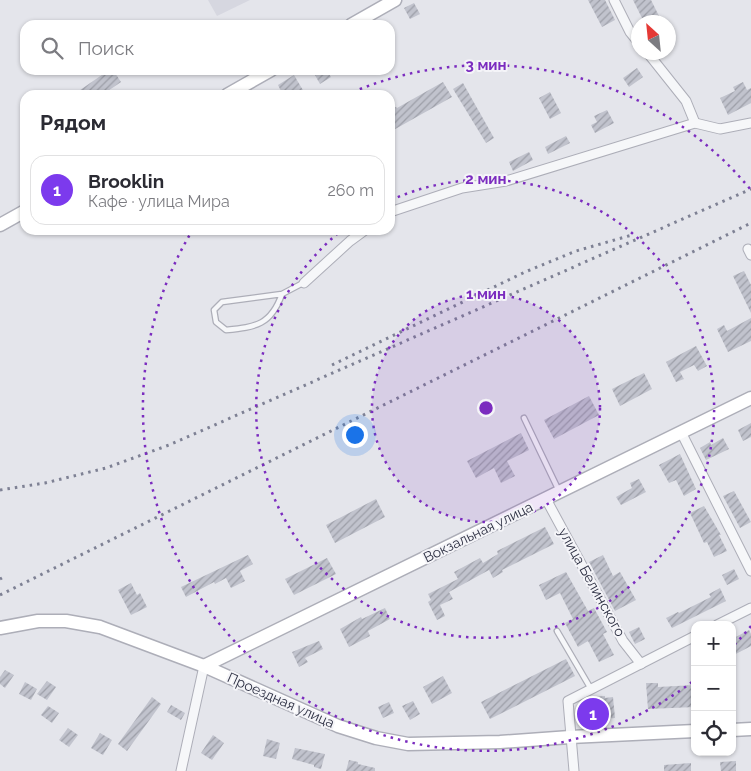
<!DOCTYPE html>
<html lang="ru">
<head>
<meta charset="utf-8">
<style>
	:root { --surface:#fff; --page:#f2f2f3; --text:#2b2b33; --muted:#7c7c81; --line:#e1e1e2; --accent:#7c3aed }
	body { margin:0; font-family:Raleway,sans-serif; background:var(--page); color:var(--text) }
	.controls { position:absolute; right:15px; bottom:15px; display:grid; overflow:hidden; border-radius:10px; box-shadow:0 1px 4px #0004 }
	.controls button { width:45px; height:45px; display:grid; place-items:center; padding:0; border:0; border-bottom:1px solid var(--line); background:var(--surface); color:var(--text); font:25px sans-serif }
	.compass { position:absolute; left:631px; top:15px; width:45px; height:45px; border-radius:50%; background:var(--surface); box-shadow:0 1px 4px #0004; rotate:333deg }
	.you { position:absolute; left:354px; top:434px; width:18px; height:18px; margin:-12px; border:4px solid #fff; border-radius:50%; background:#1a73e8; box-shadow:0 0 0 8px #1a73e833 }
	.badge { display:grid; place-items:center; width:32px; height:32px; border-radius:50%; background:var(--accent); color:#fff; font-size:16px; font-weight:700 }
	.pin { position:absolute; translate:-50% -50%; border:2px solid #fff; box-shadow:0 1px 5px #0006 }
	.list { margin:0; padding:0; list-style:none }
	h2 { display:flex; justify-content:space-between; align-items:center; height:65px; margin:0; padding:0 20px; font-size:21px }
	h2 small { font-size:16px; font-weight:400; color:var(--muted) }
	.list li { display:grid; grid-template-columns:32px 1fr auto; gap:15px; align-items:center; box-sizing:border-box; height:70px; margin:0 10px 10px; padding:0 10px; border:1px solid var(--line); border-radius:15px }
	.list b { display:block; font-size:19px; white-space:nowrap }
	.list p { margin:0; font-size:16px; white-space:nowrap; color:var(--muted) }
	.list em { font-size:16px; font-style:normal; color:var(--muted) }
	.icon { flex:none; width:28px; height:28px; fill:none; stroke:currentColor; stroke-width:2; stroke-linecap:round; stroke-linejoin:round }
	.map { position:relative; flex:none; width:751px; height:771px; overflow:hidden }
	.search { position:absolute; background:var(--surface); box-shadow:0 1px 4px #0004; left:20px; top:20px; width:375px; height:55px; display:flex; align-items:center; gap:12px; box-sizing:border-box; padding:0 18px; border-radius:15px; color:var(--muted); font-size:19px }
	.panel { position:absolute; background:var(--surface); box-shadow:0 1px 4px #0004; left:20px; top:90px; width:375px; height:145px; border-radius:15px }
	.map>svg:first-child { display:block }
	.built { fill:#d6d7e0 }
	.building { fill:url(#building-hatch) }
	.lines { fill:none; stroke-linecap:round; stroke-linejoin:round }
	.lane-casing { stroke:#adaeb8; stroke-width:7 }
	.street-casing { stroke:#adaeb8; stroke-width:11 }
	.secondary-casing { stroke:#adaeb8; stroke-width:15 }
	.lane { stroke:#f6f7f9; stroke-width:4.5 }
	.street { stroke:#f6f7f9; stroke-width:9 }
	.secondary { stroke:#fff; stroke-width:12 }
	.rail { stroke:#7e8194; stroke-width:3; stroke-dasharray:2.5 5; stroke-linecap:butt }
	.ring { fill:none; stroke:#7b2cbf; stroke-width:2.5; stroke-dasharray:2.5 5 }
	.labels { text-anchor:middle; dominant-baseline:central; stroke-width:4; stroke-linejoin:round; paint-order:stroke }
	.street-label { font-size:14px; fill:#2c2f42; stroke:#f4f4f8 }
	.centre { fill:#7b2cbf; stroke:#f4f4f8; stroke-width:2.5 }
	.ring-label { font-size:15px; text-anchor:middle; font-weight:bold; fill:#7b2cbf; stroke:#f4f4f8; stroke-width:4; stroke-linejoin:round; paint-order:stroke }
</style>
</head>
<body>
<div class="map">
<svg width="751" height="771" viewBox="0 0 751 771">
	<defs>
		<pattern id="building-hatch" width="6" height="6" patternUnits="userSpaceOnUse" patternTransform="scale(1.25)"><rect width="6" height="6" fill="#c1c3cd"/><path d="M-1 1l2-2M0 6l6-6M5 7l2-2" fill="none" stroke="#9d9fa8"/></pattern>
	</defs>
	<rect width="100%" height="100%" fill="#e4e5eb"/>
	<polygon class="built" points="208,0 250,0 217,16"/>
	<g class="building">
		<polygon points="588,0 605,0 615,20 602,27"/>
		<polygon points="633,0 651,0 659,16 644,22"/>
		<polygon points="414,3 420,14 410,19 404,8"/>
		<polygon points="637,68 643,77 629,87 623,78"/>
		<polygon points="109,70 113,70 121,82 102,95 73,95"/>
		<polygon points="312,70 326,70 331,77 320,84"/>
		<polygon points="294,75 304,92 298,95 283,95 278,85"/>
		<polygon points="443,82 452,97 390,132 390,110 396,107 397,108"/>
		<polygon points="743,82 747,90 751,88 751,103 728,115 720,98 735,91 733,87"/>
		<polygon points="463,83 494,138 486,143 453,89"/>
		<polygon points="550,92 561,113 550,119 539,98"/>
		<polygon points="607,110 614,123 595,133 591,125 597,122 594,116"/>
		<polygon points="566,136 570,143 548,154 545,147"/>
		<polygon points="529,152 533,160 513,171 509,162"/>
		<polygon points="744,271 751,285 751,313 733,276"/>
		<polygon points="751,318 751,341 728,352 717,329 724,325 727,331"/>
		<polygon points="696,346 707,366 698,371 694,365 680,372 684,379 676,382 666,362"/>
		<polygon points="644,373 652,389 620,406 612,389"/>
		<polygon points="589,396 599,415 554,439 544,420"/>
		<polygon points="751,423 751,437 743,441 738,430"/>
		<polygon points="521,433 529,450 507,461 515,476 501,483 494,468 476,478 467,461"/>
		<polygon points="723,438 729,449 706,460 700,448 710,442 711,445"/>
		<polygon points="680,454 696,489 684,496 676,480 669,483 659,465"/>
		<polygon points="639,479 646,492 621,505 616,497 632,488 630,483"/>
		<polygon points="734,491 751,522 740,528 723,496"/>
		<polygon points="376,499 385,517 335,543 326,525"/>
		<polygon points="704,506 721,535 719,535 727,551 714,557 707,542 704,543 690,513"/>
		<polygon points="545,527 554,544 502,570 503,572 493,578 489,570 449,592 453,599 440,605 445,616 437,620 428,602 431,600 428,594 458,579 454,572 480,558 483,563 498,554 497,551"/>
		<polygon points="248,555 253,564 240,571 245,581 231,588 226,578 215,584 214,582 186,597 181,587"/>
		<polygon points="603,555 613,576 620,572 636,600 615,611 589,562"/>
		<polygon points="327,558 336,574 294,595 285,579"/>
		<polygon points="734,569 739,579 727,585 722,575"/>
		<polygon points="566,572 588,611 594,608 607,632 603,634 614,655 599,662 588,641 578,647 565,623 573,619 560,593 546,600 539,585"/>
		<polygon points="131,583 137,595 140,593 147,607 131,615 118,590"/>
		<polygon points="720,588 726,601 672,628 666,618 678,612 679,613 711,597 709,594"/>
		<polygon points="385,608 390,619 368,631 370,636 349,647 340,629 361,617 362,619"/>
		<polygon points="639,627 645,639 635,644 629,632"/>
		<polygon points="749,630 751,634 751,646 732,656 732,639"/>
		<polygon points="319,641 323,649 305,658 308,662 299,667 292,652"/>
		<polygon points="566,659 575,676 490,719 481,702"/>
		<polygon points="5,670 14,675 5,688 0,684 0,677"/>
		<polygon points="443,676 452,693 432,704 423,687"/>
		<polygon points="47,681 56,687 47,700 37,694"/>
		<polygon points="25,682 37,689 31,700 19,694"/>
		<polygon points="646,683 658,683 658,687 695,685 695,707 648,709"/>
		<polygon points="605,696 605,698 613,697 615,718 582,721 580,704 596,703 595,697"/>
		<polygon points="152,697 161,704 127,751 118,744"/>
		<polygon points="413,701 420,714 410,720 402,706"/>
		<polygon points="389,702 394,713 383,718 378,707"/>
		<polygon points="171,705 185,713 181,720 167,712"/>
		<polygon points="48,706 59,713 52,723 41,715"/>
		<polygon points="68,728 78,735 69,747 59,740"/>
		<polygon points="100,733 112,740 103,755 91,748"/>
		<polygon points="213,735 224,743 212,760 201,753"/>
		<polygon points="267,739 280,743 276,759 263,756"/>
		<polygon points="295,748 325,754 321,769 314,767 314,765 292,759"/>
		<polygon points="349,760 358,762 358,764 375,768 375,771 346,771"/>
		<polygon points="736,761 736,771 721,771 720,762"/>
		<polygon points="691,763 691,771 664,771 664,765"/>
	</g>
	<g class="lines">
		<g class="lane-casing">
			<g id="lane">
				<path d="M282,294c-11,31 -26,33 -56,36l-10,-8 -2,-12 8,-8 60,-8 21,-11"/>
				<polyline points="524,418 559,491"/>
				<polyline points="557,631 591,689"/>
			</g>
		</g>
		<g class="street-casing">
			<g id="street">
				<polyline points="614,0 630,32 638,42"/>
				<polyline points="647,52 686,101 695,123"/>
				<polyline points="390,212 462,188 506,181 695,123 720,129 751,123"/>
				<polyline points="748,249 751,255"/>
				<polyline points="304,283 350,241 365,230"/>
				<polyline points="681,432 751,571"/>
				<polyline points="546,499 623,641 641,664"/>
				<polyline points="717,625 751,608"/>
				<polyline points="181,771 204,666"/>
				<polyline points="574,771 568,701 695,636"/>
			</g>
		</g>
		<g class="secondary-casing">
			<g id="secondary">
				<polyline points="351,25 395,0"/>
				<polyline points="227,95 271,70"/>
				<polyline points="0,225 25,211"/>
				<polyline points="0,628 38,621 66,621 100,627 204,666 338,726 376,738 408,744 500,742 570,737 695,731"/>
				<polyline points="204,666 751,398"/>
				<polyline points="732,730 751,729"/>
			</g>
		</g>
		<use href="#lane" class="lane"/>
		<use href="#street" class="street"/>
		<use href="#secondary" class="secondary"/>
		<g class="rail">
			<polyline points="332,365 525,272 576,251 632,235"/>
			<polyline points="0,490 45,483 106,468 169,445 751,189"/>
			<polyline points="0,579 2,578"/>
			<polyline points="0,595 751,223"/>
		</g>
	</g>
	<circle cx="486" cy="408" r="114" fill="#7b2cbf" fill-opacity=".12"/>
	<g class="ring">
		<circle cx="486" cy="408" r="114"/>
		<path d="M391 200A229 229 0 1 1 342 230"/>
		<path d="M751 626A343 343 0 0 1 733 646M692 682A343 343 0 0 1 192 231M346 95A343 343 0 0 1 751 190"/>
	</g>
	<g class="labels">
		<g class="street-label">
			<text transform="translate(478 532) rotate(-26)">Вокзальная улица</text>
			<text transform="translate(592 582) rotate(61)">улица Белинского</text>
			<text transform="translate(281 700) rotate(24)">Проездная улица</text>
		</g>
	</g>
	<circle cx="486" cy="408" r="8" class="centre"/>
	<g class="ring-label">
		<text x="486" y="70">3 мин</text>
		<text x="486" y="184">2 мин</text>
		<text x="486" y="299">1 мин</text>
	</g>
</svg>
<div class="controls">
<button>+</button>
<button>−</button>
<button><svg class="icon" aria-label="locate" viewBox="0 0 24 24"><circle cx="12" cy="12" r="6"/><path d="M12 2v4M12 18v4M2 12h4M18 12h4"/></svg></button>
</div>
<svg class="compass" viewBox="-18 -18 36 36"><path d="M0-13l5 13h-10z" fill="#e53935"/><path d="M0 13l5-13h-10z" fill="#7c7c81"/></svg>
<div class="you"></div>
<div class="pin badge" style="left:593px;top:714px">1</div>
<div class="search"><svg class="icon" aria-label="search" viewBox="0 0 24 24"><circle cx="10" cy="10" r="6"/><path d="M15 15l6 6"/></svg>Поиск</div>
<section class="panel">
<h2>Рядом<small></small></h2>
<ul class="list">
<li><span class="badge">1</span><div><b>Brooklin</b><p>Кафе · улица Мира</p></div><em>260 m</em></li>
</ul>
</section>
</div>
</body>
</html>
